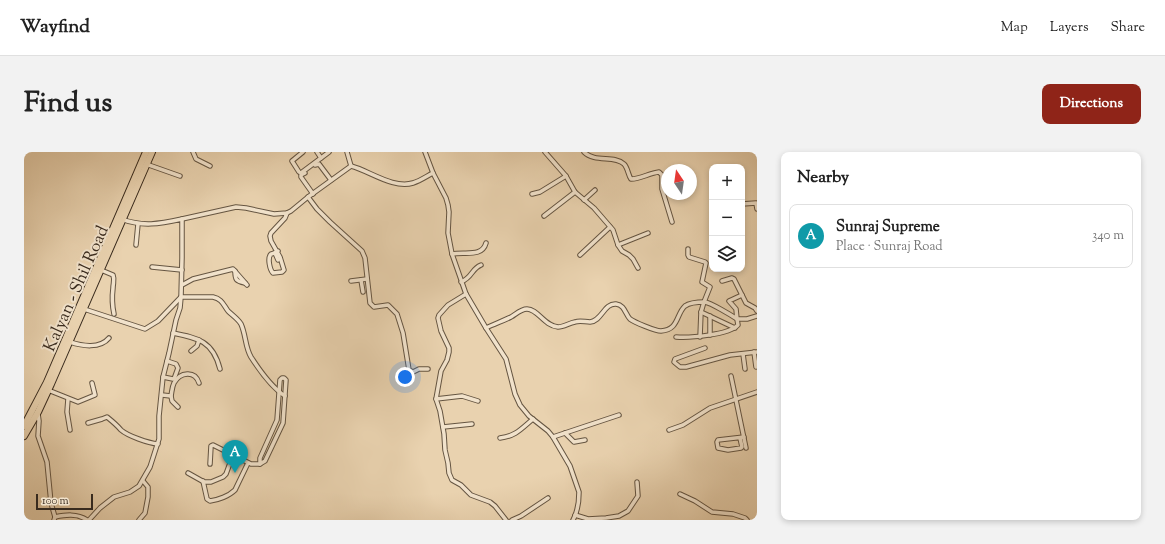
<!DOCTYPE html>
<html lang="en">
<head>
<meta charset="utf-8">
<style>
	:root { --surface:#fff; --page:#f2f2f2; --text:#222; --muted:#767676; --line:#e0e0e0; --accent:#8f2418 }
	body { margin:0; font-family:"Sorts Mill Goudy",serif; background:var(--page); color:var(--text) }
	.controls { position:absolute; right:12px; top:12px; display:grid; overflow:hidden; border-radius:8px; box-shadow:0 2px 6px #0003 }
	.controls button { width:36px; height:36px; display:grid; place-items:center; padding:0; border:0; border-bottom:1px solid var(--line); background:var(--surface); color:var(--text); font:20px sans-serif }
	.compass { position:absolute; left:637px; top:12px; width:36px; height:36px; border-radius:50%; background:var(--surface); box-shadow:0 2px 6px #0003; rotate:347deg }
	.scale { position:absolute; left:12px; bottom:10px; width:57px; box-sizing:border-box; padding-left:4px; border:2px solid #392b1e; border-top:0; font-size:11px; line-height:14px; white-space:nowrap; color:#392b1e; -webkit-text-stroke:3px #f1e2cb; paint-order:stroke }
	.you { position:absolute; left:381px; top:225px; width:14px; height:14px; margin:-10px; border:3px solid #fff; border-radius:50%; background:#1a73e8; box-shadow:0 0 0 6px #1a73e833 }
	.badge { display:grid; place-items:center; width:26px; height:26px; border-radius:50%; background:var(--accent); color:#fff; font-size:13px; font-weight:700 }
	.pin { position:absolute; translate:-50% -33px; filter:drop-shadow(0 1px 2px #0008) }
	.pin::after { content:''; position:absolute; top:21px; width:14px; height:12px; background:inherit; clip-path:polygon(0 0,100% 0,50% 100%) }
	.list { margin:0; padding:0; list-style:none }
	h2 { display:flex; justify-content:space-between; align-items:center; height:52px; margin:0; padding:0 16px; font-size:17px }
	h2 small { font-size:13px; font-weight:400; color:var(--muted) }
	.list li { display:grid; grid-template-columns:26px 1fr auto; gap:12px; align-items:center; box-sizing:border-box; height:64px; margin:0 8px 8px; padding:0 8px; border:1px solid var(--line); border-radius:8px }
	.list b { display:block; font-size:15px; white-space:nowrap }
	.list p { margin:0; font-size:13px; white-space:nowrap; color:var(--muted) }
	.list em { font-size:13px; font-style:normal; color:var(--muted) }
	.icon { flex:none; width:22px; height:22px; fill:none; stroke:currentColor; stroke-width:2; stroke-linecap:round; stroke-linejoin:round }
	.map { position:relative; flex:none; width:733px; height:368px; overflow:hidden; border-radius:8px }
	header { display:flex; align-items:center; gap:24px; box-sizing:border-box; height:56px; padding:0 20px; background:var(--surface); border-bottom:1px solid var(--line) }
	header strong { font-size:19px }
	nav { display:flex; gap:22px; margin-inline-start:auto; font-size:14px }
	.intro { display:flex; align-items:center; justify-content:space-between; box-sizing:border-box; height:96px; padding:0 24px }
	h1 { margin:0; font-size:28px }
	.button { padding:10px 18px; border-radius:8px; background:var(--accent); color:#fff; font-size:14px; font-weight:700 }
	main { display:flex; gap:24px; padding:0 24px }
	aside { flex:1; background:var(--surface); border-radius:8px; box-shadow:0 2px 6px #0003 }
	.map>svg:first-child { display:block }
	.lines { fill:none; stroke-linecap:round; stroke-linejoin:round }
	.street-casing { stroke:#655542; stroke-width:5.5 }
	.primary-casing { stroke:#392b1e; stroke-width:8 }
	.street { stroke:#f1e2cb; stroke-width:3.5 }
	.primary { stroke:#e9d2af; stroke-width:6 }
	.labels { text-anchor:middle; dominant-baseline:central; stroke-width:4; stroke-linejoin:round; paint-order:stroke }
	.street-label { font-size:17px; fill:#392b1e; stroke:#f1e2cb }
</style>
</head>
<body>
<header>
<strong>Wayfind</strong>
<nav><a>Map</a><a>Layers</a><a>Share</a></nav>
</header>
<div class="intro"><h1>Find us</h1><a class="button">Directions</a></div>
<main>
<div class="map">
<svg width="733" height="368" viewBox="0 0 733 368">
	<rect width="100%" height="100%" fill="#e9d2af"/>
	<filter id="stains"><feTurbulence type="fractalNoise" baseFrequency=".005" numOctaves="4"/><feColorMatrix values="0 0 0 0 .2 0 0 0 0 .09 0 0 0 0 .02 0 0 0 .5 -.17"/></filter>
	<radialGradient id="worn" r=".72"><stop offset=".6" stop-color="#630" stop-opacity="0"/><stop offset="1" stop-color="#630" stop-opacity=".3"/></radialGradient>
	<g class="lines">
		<g class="street-casing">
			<g id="street">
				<polyline points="169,0 172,7 186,14"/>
				<polyline points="279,0 268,9 275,20 277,21 305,0"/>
				<polyline points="293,0 297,6"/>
				<path d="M401,0l8,21 13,25 2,7 1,7 -1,21 4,21 14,40 20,34 20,31 9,35 5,11 9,11 19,15 5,6 17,29 9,26c0,11 -1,19 -6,28"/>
				<path d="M560,0c11,11 30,3 40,12 4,4 4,11 7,15 10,0 18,-6 28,-7l3,3v14l10,33"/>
				<polyline points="122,12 156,24"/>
				<polyline points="291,13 295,12 307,28"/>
				<path d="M327,14c19,5 42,23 62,17 7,-2 14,-7 20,-10"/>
				<polyline points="281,21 277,23 277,25 289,42"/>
				<polyline points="542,24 551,40 570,56 589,78 594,93 598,99 605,103 609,107 614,116"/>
				<polyline points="508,42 516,40 542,24 521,0"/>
				<polyline points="284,45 293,57 306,70 338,99 341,106 346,151 350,155 364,153 373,162 379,181 385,218 389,220 395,217 404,217"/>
				<polyline points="560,48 571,38"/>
				<polyline points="718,52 732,51 733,57"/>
				<polyline points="520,64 551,40"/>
				<polyline points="158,67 212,55 222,56 250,62 263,61 267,59 284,45 327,14 323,0"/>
				<polyline points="112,93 114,72"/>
				<polyline points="594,93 624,81"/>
				<polyline points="664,97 664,103 665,105 681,110 682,111 678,130 686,135 680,150 677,160 676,185"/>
				<path d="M254,99c-1,1 -6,3 -7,3 -4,4 -1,16 2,19l9,-1 2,-2 -4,-13 -9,-16 -1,-5 1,-3 14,-15 2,-5"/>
				<polyline points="251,101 254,108"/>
				<path d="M428,102c12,-3 30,4 34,-11"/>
				<polyline points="556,103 586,75"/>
				<polyline points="128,115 158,118"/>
				<path d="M77,118l12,5c2,5 0,8 0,13 -1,8 -1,17 1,26"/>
				<path d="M211,119c0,9 1,10 10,12"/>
				<polyline points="337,128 339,140"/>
				<polyline points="327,129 343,127"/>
				<polyline points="698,129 708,126 710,127 722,151 731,156 733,159"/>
				<path d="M437,130c12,-5 10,-13 20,-17"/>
				<polyline points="158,133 169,127 209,117 223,133"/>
				<polyline points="442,142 424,153 415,163 414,166 417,179 425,196 425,200 423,208 417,219 412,247 416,259 420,282 421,298 424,311 425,321 428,328 437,333 447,343 466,350 471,354 482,368"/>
				<path d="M60,157l61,20 13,-8 23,-24h32c9,2 10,7 15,14 4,4 10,8 13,13 5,11 4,23 10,33 9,14 20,30 34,39"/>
				<polyline points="677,160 711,176"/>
				<path d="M462,176c8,-4 17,-7 25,-11 5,-3 10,-8 16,-8 11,0 17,17 31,18 6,0 11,-4 17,-5 5,-2 10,0 15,0 12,-1 14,-19 26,-18 9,1 9,10 14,15 4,3 25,12 31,12 18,-1 15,-17 24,-25 4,-3 14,-4 20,-4 6,1 26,13 32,17l-1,-10 -7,-8 13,-6"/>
				<path d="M149,181c25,5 40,8 47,36"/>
				<polyline points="686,183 686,164"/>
				<path d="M652,185c13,1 53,-2 62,-12l-1,-6h10l10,-3"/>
				<path d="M46,190c12,4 30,7 39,-4"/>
				<polyline points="681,196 651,207 650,210 656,215 662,215 706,203 733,200"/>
				<polyline points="167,199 173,194 175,188"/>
				<polyline points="730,200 732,215"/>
				<polyline points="719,202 721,217"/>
				<polyline points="707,224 722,296"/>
				<polyline points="139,225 149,227 150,227 154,216 152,212 143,209"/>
				<polygon points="258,226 260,226 262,228 259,271 241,309 236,312 236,306 253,268 256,228"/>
				<polyline points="24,238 54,250 71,243 68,231"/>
				<path d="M138,243l9,1c1,-5 1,-9 3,-13 6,-11 21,-13 25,0"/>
				<polyline points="147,244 148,249 154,255"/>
				<polyline points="44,247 43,260 46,278"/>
				<polyline points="412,247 438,244 454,249"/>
				<polyline points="14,262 15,269 14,284 23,310 27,351 31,365 30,368"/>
				<path d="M64,271l14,-4 5,-2c5,4 10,8 14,13 7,6 27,13 37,14"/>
				<polyline points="419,275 448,272"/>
				<polyline points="645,278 659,273 686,256 733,240"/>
				<polyline points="541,281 550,290 561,288"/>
				<polyline points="529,285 595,263"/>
				<path d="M476,286c16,-2 21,-9 33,-19"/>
				<polyline points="716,286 718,295 717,296 704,298 694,296 693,290 694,288 720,285"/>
				<polyline points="186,312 187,294 189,293 227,312 236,312"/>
				<polyline points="164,321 180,330 187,330 199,325 202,322 209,303"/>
				<path d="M179,329l4,18 3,2c8,-1 19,-5 25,-11l13,-27"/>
				<polyline points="656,342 671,349 688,360 709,362 721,366 723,368"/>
				<polyline points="551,363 564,367 582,366 595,364 604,359 614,344 613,330"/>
				<path d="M31,365c10,-2 22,-4 32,3"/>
				<path d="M65,368l11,-12 14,-11 16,-5 9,-6 11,-19 9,-28v-23l4,-39 6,-24 7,-33 4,-12 1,-11 1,-39v-39c-23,5 -39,8 -61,0"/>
				<polyline points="115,368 121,361 124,345 124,335 119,329"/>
				<polyline points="488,368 497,364 524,346"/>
			</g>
		</g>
		<g class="primary-casing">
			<g id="primary">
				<polyline points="0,274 23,230 122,0"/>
				<polyline points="0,284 14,260 27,232 128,0"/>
			</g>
		</g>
		<use href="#street" class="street"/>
		<use href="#primary" class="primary"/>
	</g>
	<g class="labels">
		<g class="street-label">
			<text transform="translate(53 137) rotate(-66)">Kalyan - Shil Road</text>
		</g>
	</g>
	<rect width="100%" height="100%" filter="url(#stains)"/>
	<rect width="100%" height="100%" fill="url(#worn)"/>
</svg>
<div class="controls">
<button>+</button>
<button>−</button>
<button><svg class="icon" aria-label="layers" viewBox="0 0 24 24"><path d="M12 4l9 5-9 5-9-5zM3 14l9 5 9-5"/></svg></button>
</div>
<svg class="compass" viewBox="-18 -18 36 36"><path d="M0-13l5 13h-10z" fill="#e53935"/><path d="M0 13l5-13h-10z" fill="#767676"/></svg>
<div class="scale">100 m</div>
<div class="you"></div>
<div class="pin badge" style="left:211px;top:321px;background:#0f9aa8">A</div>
</div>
<aside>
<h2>Nearby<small></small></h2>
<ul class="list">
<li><span class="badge" style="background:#0f9aa8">A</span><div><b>Sunraj Supreme</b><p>Place · Sunraj Road</p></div><em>340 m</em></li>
</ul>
</aside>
</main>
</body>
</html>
